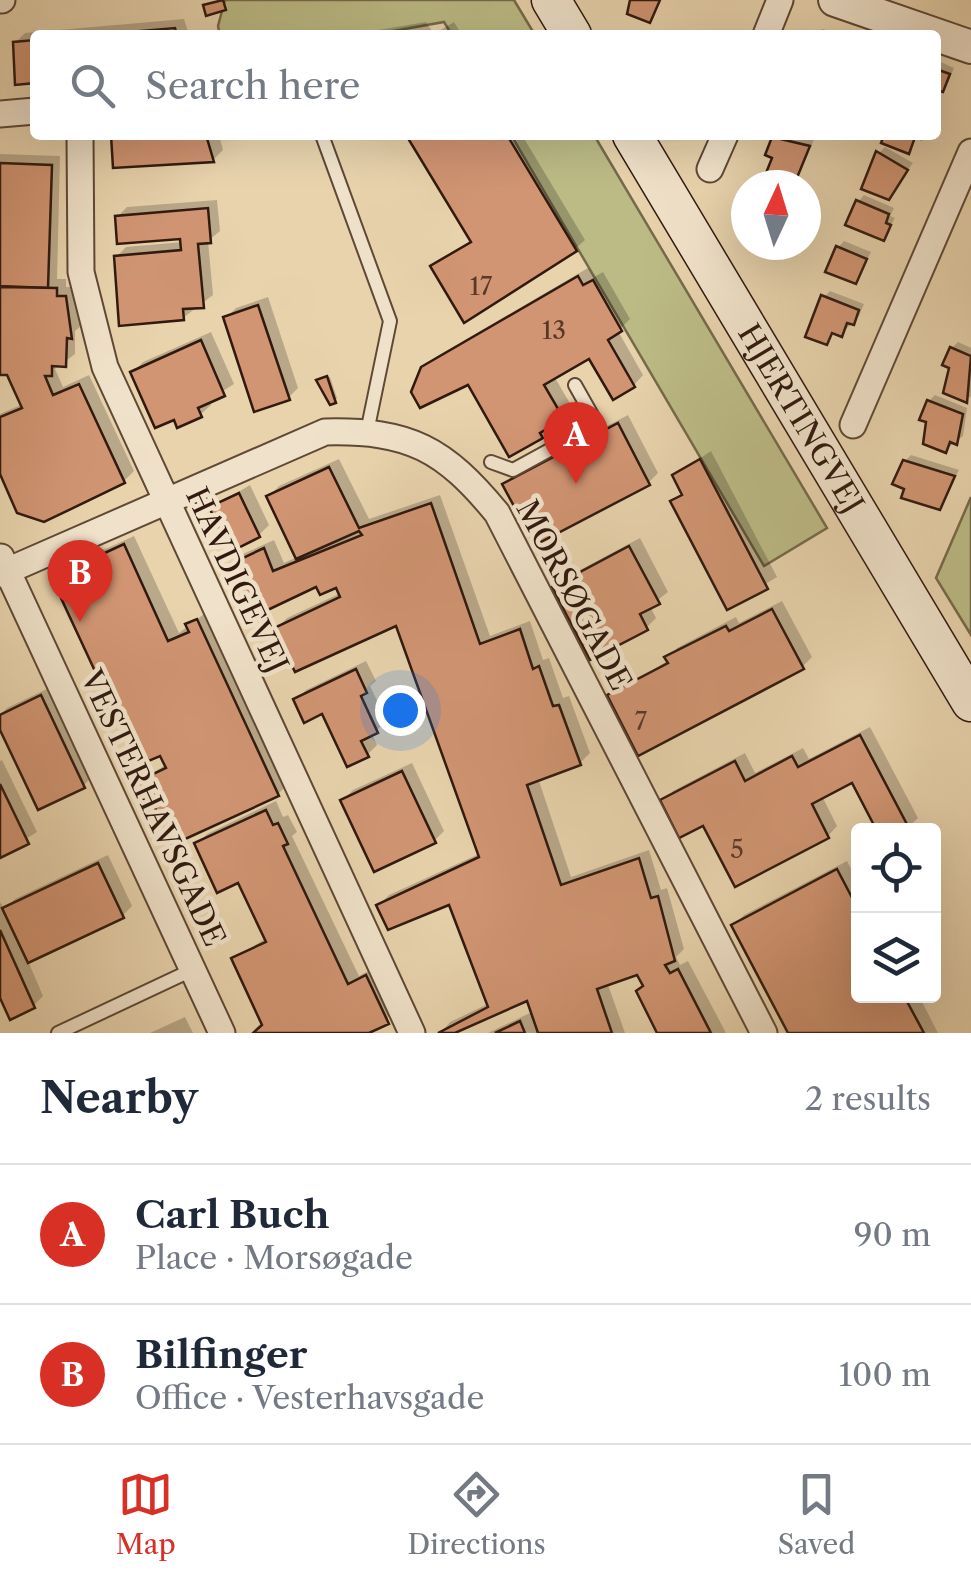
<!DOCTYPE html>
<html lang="en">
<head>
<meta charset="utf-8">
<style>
	:root { --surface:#fff; --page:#f2f2f3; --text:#1f2937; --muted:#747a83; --line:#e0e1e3; --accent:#d93025 }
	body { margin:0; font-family:"Libre Caslon Text",serif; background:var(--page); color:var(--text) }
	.controls { position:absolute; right:30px; bottom:30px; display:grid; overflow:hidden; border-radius:10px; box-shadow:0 10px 40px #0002 }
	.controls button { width:90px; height:90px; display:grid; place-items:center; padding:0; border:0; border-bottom:2px solid var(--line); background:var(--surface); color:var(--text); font:50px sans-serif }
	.compass { position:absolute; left:731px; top:170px; width:90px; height:90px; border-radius:50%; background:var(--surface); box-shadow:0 10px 40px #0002; rotate:4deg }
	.you { position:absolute; left:400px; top:710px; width:35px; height:35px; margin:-25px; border:8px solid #fff; border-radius:50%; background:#1a73e8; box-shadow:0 0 0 15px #1a73e833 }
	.badge { display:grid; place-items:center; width:65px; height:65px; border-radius:50%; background:var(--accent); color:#fff; font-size:32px; font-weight:700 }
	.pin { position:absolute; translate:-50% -82px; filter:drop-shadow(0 2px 5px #0008) }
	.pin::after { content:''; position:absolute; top:52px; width:35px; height:30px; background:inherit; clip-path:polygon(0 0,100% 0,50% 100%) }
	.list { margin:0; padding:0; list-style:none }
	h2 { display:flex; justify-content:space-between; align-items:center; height:130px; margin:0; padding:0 40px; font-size:42px }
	h2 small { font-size:32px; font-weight:400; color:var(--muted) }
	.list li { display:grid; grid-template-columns:65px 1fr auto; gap:30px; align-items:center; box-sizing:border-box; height:140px; padding:0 40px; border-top:2px solid var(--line) }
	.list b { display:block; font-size:38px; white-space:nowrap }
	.list p { margin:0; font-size:32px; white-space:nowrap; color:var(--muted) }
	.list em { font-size:32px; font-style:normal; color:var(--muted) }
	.icon { flex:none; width:55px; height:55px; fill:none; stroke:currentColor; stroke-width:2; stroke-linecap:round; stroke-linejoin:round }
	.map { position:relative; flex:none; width:971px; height:1033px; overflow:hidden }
	.search { position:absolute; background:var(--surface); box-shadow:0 10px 40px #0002; left:30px; right:30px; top:30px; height:110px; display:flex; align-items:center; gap:25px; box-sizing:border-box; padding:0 35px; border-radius:10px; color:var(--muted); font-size:38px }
	.sheet { height:410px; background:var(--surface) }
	nav { display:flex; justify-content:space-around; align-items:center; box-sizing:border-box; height:140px; border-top:2px solid var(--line); background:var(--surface); font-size:28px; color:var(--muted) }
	nav a { display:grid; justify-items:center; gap:5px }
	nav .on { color:var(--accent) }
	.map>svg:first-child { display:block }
	.green { fill:#bcbb86; stroke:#766a4a; stroke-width:2.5 }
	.shadow { fill:#0003 }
	.building { fill:#d19573; stroke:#31190f; stroke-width:2.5 }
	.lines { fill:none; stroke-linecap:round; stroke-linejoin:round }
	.service-casing { stroke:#5f4836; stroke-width:16 }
	.minor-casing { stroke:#5f4836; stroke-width:29 }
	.tertiary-casing { stroke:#5f4836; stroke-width:36 }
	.secondary-casing { stroke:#31190f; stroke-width:41 }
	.service { stroke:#f0e2ca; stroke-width:12 }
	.minor { stroke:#f0e2ca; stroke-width:25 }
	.tertiary { stroke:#f0e2ca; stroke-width:32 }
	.secondary { stroke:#f0e2ca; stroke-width:38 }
	.labels { text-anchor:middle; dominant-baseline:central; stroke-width:9; stroke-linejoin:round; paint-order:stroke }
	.number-label { font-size:25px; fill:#593828 }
	.street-label { font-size:30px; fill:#31190f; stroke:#f0e2ca }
</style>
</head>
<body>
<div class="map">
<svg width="971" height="1033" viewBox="0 0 971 1033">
	<rect width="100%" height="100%" fill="#e8d3ad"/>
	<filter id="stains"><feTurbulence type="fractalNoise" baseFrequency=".002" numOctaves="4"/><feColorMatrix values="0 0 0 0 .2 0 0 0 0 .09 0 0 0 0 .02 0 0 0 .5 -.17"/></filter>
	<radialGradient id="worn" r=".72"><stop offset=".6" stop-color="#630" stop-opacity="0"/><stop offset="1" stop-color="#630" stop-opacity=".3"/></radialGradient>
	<g class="green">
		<polygon points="225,0 514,0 535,35 452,35 444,22 371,35 220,35 218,26"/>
		<polygon points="511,135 594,135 827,528 764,566"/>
		<polygon points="971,497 971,635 936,578"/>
	</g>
	<g class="shadow">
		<polygon points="184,19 189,35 35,35 35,80 15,43 25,33"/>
		<polygon points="426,22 434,34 454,22 462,35 348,35"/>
		<polygon points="822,29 848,35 816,35"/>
		<polygon points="936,60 954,68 948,83 936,91"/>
		<polygon points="113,135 219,135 223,150 213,160 116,166"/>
		<polygon points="409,135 522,135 585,240 575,249 433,267 472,240"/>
		<polygon points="778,135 814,140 794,182 774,139"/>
		<polygon points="885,147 913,163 888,197 879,153"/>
		<polygon points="0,154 60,156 57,279 66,279 66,287 75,287 81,326 75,331 75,354 55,369 63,387 89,375 134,471 124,481 43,519 0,467 0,414 23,404 9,372 0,372"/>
		<polygon points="864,195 894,208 890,216 895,218 883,238 858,202"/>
		<polygon points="217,200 220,231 208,241 213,295 183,318 116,257 126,247 183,242 182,237 117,217 127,207"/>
		<polygon points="844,241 871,252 856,281 838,248"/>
		<polygon points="588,268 594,277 603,272 630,319 618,331 643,375 634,385 589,355 554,376 572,407 541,436 469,382 423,368 434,358"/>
		<polygon points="830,291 864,304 859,316 841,334 835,331 826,342 824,297"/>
		<polygon points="268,297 298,388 288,398 226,318 236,308"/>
		<polygon points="211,332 234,384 209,400 211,405 201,414 175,416 133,372 143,362"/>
		<polygon points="958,342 971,348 971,396 966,400 952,348"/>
		<polygon points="330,377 337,398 335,401 319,381"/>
		<polygon points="935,395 967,408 963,436 945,450 929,401"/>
		<polygon points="628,415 658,473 648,483 505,484 515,474"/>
		<polygon points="711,451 777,577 728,607 673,502 683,492 675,475"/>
		<polygon points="911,455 959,470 940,507 905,461"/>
		<polygon points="339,459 369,519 440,495 490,636 530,621 543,660 549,658 563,698 569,696 590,753 580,763 538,778 571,877 649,850 661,890 667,888 684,949 676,957 680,965 688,961 726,1033 661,1033 639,991 645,985 638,972 607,982 625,1033 488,1033 534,1011 529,998 441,1033 450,1022 490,1003 450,901 379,905 389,895 481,853 398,622 277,628 287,618 341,593 337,584 317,584 233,564 243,554 274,540 284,563 297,557 269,496 279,486"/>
		<polygon points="250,485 269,525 259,535 212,508"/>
		<polygon points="134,536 179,633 208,611 288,784 278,794 151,794 137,783 167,764 161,752 98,704 108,693 64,598 75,587 71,571 81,560"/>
		<polygon points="640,538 668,592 650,606 656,618 646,628 555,588 565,578"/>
		<polygon points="782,601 812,657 802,667 610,696 669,660 677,648 736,617 739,623"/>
		<polygon points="366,661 376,681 370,686 387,721 372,734 377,745 367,755 323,711 296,700 306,690"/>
		<polygon points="51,687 93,776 83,786 0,724 0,715 7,708"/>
		<polygon points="870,727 918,818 904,831 879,831 853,780 822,796 837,826 828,836 704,822 663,801 673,791 745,753 755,773 803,748 809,759"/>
		<polygon points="2,760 37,832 0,855 0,761"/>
		<polygon points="412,763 444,831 434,841 343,800 353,790"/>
		<polygon points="276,801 283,817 288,815 297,832 292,836 359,976 376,967 397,1012 363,1033 254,1030 263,1021 234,959 266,938 239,880 197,844 207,834"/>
		<polygon points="108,855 132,906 122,916 28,961 43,996 33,1006 0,992 0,902 4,909 15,899"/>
		<polygon points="847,861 858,882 858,996 919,996 938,1033 791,1033 734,925 744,915"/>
		<polygon points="185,1017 193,1033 150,1033"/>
	</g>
	<g class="building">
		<polygon points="223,0 226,10 206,16 203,5"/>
		<polygon points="630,0 660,0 650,23 627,14"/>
		<polygon points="175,28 177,35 95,35"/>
		<polygon points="35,40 35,83 15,85 13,42"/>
		<polygon points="936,69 950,74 943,92 936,90"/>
		<polygon points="111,135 206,135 214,162 113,168"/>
		<polygon points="406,135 507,135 577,251 464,323 430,266 471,242"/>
		<polygon points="884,135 923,135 921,139 915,137 909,154 881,143"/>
		<polygon points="772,137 810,146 794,185 766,173 772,158 765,155"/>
		<polygon points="876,151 908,170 889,200 861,189"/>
		<polygon points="0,163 52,165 48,288 0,286"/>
		<polygon points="856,200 889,214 886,223 891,225 884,241 845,225"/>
		<polygon points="208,208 211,243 198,244 204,308 183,309 184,320 119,326 114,256 181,250 180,239 117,244 115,216"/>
		<polygon points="836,246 867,259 856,284 825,272"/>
		<polygon points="578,276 583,285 593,280 622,331 608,340 635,387 613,400 589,359 544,385 564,419 540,433 543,438 509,457 468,385 420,408 411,392 421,367"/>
		<polygon points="0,287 57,288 57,296 66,296 72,339 67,338 66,367 52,366 52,376 45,376 53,395 79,384 125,483 44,522 17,513 0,474 0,417 22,408 7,375 0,375"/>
		<polygon points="821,295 859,310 854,325 847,323 842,337 832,333 827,345 805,337"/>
		<polygon points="258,305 290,400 254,412 223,317"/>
		<polygon points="201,340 225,396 198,408 202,417 177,428 174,420 155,428 130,372"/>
		<polygon points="950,347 971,356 967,403 943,393 949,368 942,365"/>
		<polygon points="327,376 336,403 330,405 316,380"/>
		<polygon points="927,400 963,414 957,445 950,442 946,453 923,444 926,422 919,420"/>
		<polygon points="618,423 650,485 535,545 502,484"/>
		<polygon points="700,459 768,589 727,610 670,501 682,495 672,475"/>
		<polygon points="903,460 955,476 940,510 901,498 904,489 892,484"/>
		<polygon points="329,467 359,528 431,503 480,644 520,629 533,669 539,666 553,706 559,705 581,765 527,785 561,885 639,858 651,898 658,896 675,961 665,965 670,973 678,969 711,1033 657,1033 636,991 643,986 637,975 597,989 612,1033 538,1033 527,1001 455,1033 438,1033 488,1007 449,905 388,930 376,905 479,857 396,626 295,672 274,628 340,597 336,588 320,595 316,587 255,616 230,564 264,548 273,571 362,535 359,531 296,559 266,496"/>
		<polygon points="239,493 260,537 230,552 209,507"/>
		<polygon points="124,544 168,641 189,632 185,624 197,619 279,796 172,845 150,797 142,801 134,783 166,768 160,756 139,765 118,720 105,726 95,703 107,697 61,598 73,592 68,570"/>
		<polygon points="629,546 660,604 640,614 648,630 590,660 552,587"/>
		<polygon points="772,609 804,669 638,756 607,695 668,663 664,657 726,626 729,631"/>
		<polygon points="356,669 367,693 361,696 378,733 361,741 369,757 347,767 322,714 304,723 293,699"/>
		<polygon points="41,695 85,788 38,810 0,730 0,715"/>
		<polygon points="860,735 910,830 877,831 852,783 812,804 829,838 735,887 703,826 679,838 660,800 735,761 745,781 792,756 798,767"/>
		<polygon points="402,771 436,843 374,872 340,800"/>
		<polygon points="0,784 29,844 0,858"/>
		<polygon points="266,810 273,825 278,823 288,844 283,846 348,984 366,975 389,1024 369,1033 253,1033 262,1025 231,958 266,942 238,883 217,893 194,843"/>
		<polygon points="98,863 124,918 28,963 2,908"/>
		<polygon points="837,869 858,909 858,996 904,996 924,1033 788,1033 731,925"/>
		<polygon points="0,930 35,1008 10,1020 0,998"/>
		<polygon points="520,1021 525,1033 495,1033"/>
	</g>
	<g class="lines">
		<g class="service-casing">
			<g id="service">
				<polyline points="322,135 390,321 367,432"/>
				<polyline points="491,462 513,470 597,424 575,385"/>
				<polyline points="58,1033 192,970"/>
			</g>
		</g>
		<g class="minor-casing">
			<g id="minor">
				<polyline points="0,0 2,0"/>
				<polyline points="766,35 780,0"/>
				<polyline points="0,114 35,111"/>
				<polyline points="80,135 81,272 105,367 412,1033"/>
				<polyline points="710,169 725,135"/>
				<polyline points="853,425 971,152"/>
				<polyline points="1,557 222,1033"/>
				<path d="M0,574l325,-142c85,-2 119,17 172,81l267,520"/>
			</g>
		</g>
		<g class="tertiary-casing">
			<polyline id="tertiary" points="835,0 971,47"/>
		</g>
		<g class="secondary-casing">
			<g id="secondary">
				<polyline points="551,0 572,35"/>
				<path id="s1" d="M632,135l339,567"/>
			</g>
		</g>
		<use href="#service" class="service"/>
		<use href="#minor" class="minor"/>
		<use href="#tertiary" class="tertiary"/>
		<use href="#secondary" class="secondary"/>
	</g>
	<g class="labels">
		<g class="number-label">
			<text x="481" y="286">17</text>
			<text x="554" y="330">13</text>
			<text x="641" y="721">7</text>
			<text x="737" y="849">5</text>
		</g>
		<g class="street-label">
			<text stroke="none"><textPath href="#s1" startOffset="330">HJERTINGVEJ</textPath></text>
			<text transform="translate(237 580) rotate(65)">HAVDIGEVEJ</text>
			<text transform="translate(574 595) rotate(62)">MORSØGADE</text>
			<text transform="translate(153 808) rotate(65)">VESTERHAVSGADE</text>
		</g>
	</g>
	<rect width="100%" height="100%" filter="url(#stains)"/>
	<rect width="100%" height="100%" fill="url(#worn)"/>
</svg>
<div class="controls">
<button><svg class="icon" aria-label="locate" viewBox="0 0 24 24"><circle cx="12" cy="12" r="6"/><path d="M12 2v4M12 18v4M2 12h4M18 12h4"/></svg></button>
<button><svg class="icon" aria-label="layers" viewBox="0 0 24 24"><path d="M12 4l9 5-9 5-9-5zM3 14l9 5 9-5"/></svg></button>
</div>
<svg class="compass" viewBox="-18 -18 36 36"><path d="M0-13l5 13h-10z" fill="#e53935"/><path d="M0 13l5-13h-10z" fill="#747a83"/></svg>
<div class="you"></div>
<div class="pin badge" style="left:576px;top:484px">A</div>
<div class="pin badge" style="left:80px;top:622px">B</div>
<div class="search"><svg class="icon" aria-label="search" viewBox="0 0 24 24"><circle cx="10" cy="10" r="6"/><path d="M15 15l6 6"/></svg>Search here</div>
</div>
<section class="sheet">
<h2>Nearby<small>2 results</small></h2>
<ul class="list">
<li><span class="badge">A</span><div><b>Carl Buch</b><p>Place · Morsøgade</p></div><em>90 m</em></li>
<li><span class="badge">B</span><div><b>Bilfinger</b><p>Office · Vesterhavsgade</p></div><em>100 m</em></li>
</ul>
</section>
<nav>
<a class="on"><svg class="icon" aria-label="map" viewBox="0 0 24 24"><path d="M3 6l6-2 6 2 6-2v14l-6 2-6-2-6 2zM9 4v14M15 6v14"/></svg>Map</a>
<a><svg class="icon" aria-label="directions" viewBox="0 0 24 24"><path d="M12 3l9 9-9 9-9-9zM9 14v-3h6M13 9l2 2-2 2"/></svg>Directions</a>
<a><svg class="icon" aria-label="saved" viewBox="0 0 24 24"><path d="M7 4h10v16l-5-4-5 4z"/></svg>Saved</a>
</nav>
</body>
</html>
